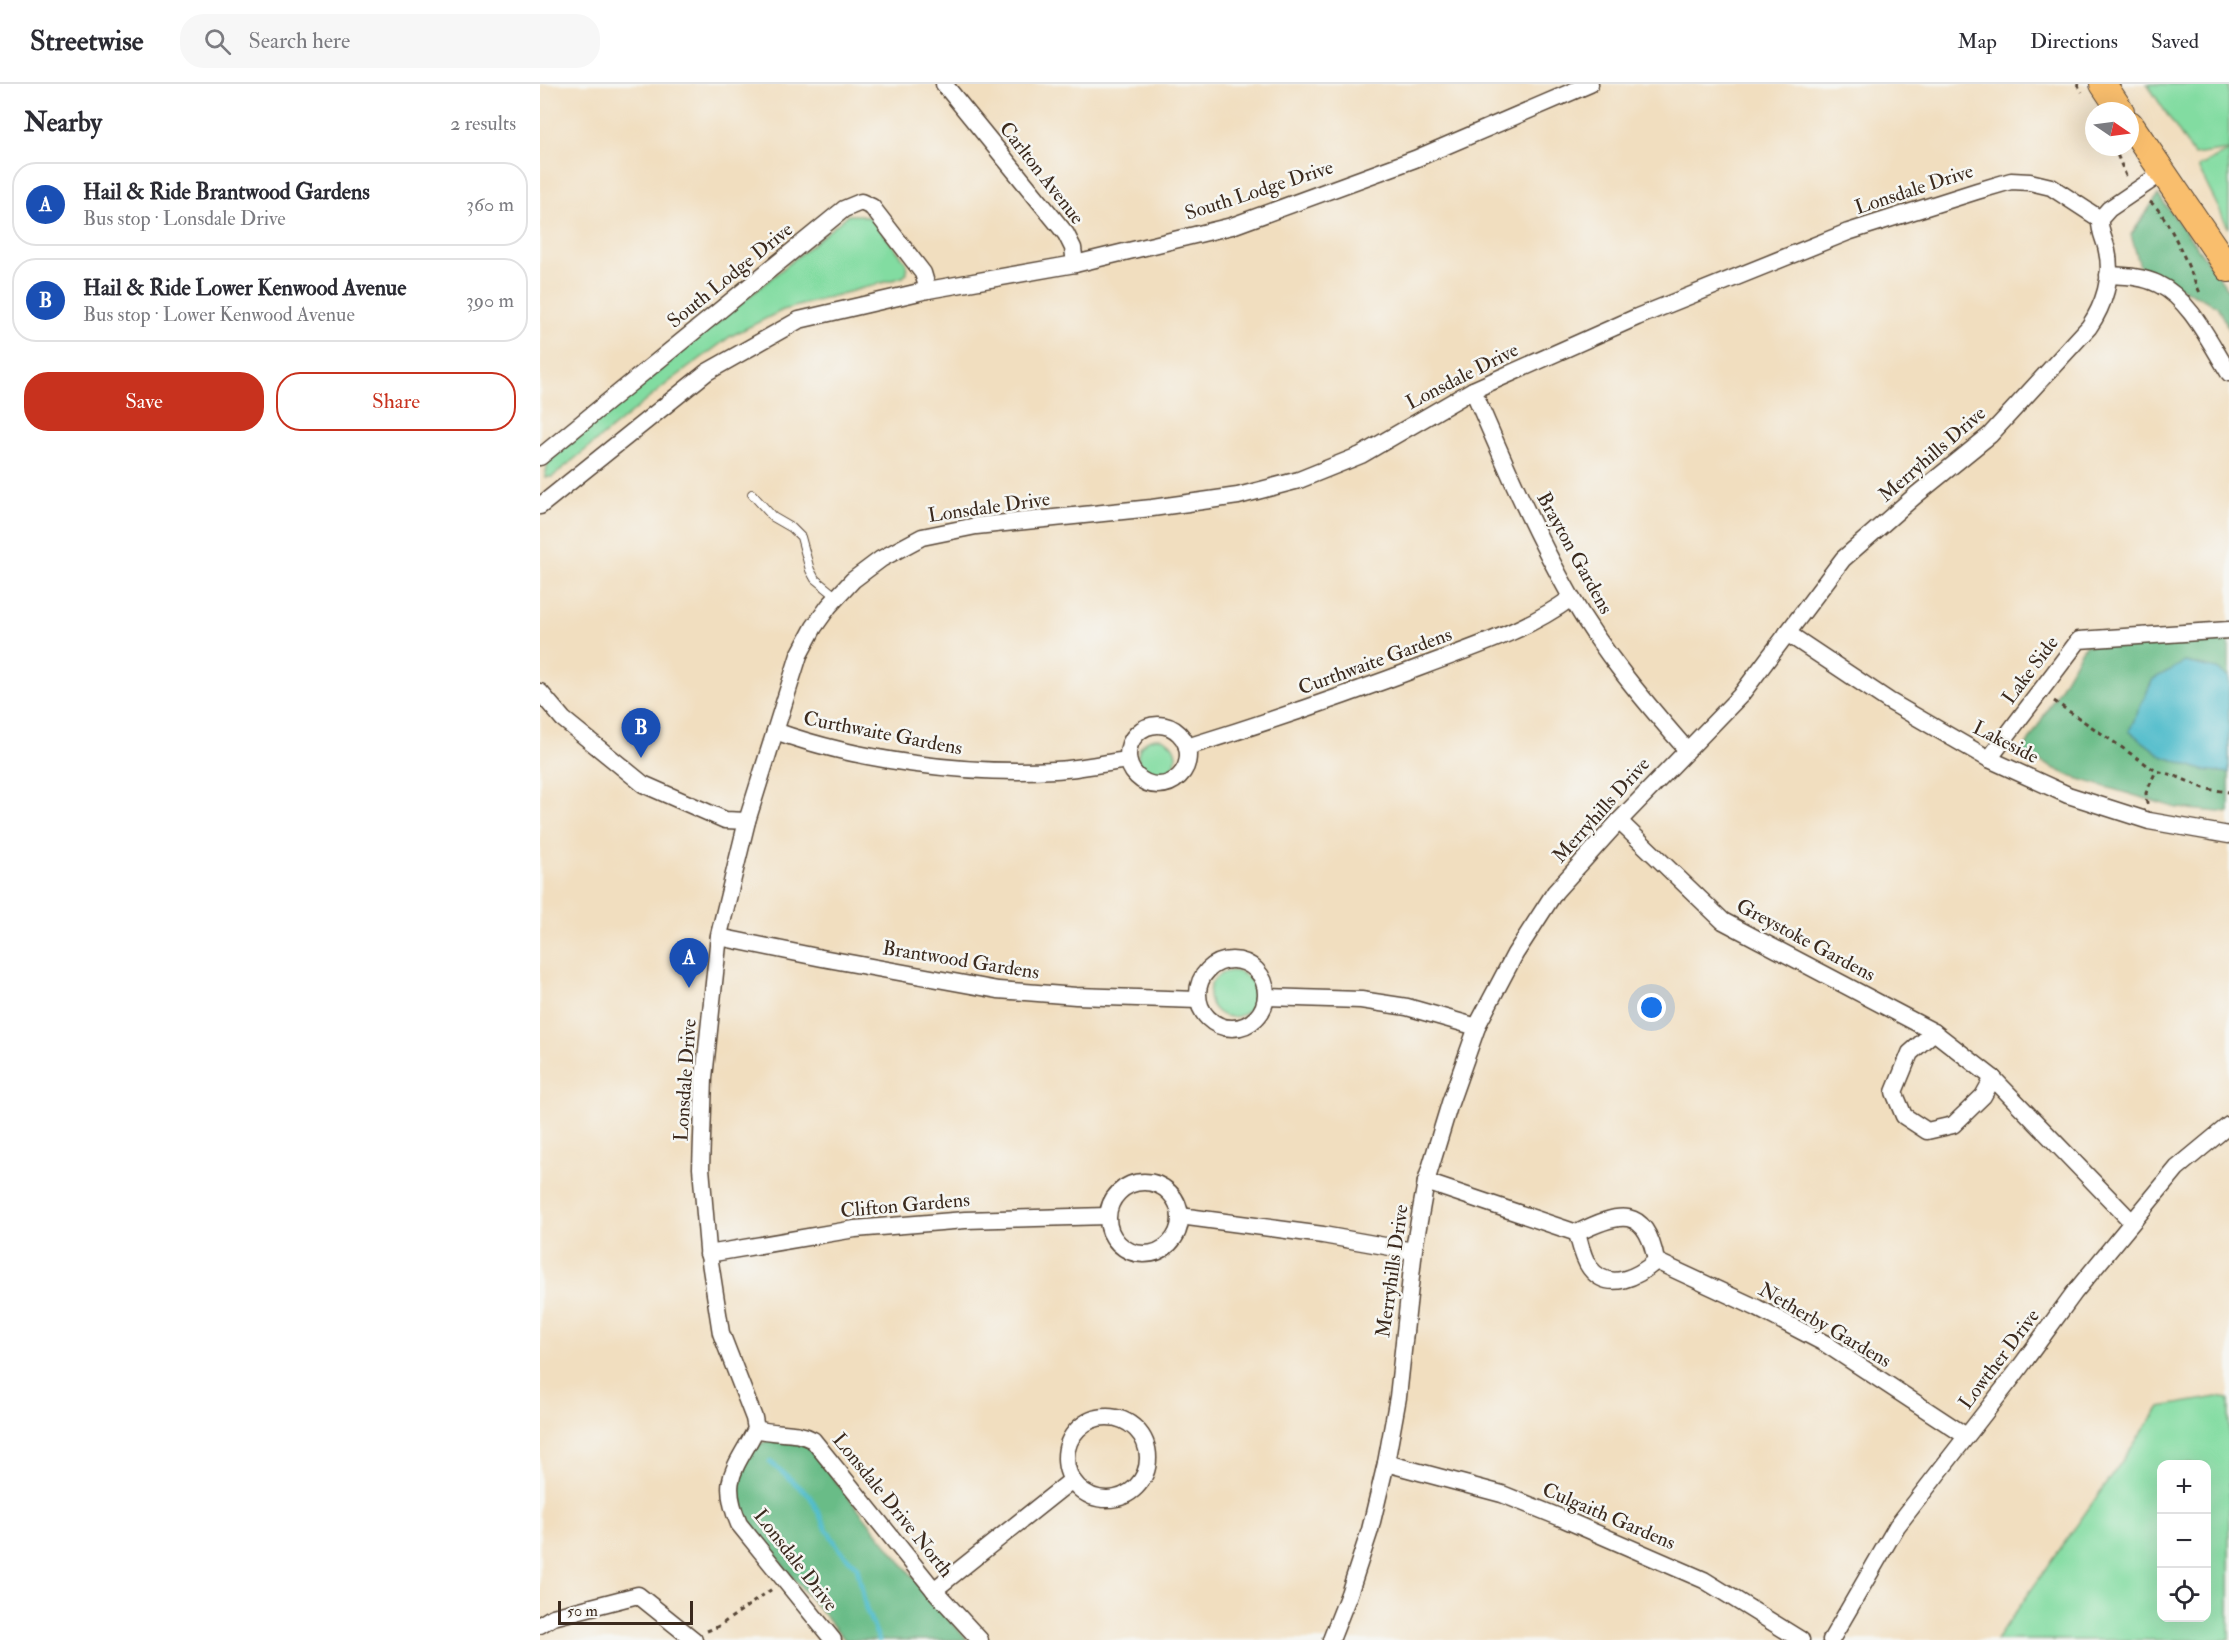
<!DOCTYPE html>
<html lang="en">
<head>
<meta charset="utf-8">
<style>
	:root { --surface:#fff; --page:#f7f7f7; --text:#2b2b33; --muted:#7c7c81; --line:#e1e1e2; --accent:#c8321e }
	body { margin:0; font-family:"IM FELL Double Pica",serif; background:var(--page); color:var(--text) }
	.controls { position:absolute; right:18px; bottom:18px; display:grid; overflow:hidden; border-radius:12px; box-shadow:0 6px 24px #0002 }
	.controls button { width:54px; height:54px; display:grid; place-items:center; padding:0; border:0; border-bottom:2px solid var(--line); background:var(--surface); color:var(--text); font:30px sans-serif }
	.compass { position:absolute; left:1545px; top:18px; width:54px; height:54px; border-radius:50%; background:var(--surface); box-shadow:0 6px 24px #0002; rotate:103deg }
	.scale { position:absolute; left:18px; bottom:15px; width:135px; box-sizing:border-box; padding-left:6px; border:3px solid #3b2a1e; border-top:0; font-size:16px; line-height:21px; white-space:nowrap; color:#3b2a1e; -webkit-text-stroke:4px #f6f6f2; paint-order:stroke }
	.you { position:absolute; left:1112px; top:924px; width:21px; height:21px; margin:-15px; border:4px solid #fff; border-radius:50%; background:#1a73e8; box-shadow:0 0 0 9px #1a73e833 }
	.badge { display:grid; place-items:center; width:39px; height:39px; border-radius:50%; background:var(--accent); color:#fff; font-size:20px; font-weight:700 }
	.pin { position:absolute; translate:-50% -50px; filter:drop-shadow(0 2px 3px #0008) }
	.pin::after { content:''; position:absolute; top:32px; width:21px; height:18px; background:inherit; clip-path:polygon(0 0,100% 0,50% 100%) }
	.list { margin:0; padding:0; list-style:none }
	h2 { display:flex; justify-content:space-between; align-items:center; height:78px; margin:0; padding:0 24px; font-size:26px }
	h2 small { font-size:20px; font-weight:400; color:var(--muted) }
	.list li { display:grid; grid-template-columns:39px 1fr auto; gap:18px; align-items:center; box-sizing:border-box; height:84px; margin:0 12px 12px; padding:0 12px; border:2px solid var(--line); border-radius:24px }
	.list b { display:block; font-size:22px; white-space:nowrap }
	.list p { margin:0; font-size:20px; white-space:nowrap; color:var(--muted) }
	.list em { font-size:20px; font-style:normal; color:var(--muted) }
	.actions { display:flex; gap:12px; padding:18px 24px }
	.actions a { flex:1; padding:14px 0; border:2px solid var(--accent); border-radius:24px; text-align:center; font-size:21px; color:var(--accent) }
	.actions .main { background:var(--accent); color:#fff }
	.icon { flex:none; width:33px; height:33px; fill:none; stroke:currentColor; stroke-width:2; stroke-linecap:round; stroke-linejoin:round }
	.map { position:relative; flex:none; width:1689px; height:1556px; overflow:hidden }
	header { display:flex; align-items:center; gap:36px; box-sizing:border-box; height:84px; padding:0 30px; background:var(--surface); border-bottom:2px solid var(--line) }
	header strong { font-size:28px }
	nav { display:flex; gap:33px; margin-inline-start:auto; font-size:21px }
	.search { width:420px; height:54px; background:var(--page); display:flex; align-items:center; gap:15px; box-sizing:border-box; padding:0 21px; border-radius:24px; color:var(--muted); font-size:22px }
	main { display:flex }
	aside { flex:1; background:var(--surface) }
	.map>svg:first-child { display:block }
	.green { fill:#82dca1; stroke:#5e8360; stroke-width:1.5; fill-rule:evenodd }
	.forest { fill:#69bc87; stroke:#527352; stroke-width:1.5 }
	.water { fill:#50bccb; stroke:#467374; stroke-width:1.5 }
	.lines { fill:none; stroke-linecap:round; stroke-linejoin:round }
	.stream { stroke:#50bccb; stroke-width:5 }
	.service-casing { stroke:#564536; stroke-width:10 }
	.minor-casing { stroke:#564536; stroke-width:19 }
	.primary-casing { stroke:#564536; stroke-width:28 }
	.path { stroke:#564536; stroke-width:3; stroke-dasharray:4.5 4.5; stroke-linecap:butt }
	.service { stroke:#fff; stroke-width:8 }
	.minor { stroke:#fff; stroke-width:16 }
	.primary { stroke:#f9be6d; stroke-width:26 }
	.labels { text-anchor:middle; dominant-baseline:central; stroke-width:5; stroke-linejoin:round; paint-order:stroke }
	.street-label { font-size:20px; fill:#3b2a1e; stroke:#f6f6f2 }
</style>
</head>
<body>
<header>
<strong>Streetwise</strong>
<div class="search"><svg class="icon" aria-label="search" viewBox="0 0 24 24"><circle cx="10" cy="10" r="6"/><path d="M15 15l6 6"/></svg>Search here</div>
<nav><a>Map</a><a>Directions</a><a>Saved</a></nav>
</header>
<main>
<aside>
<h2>Nearby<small>2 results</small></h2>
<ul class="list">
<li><span class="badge" style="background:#1a4fb4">A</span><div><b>Hail &amp; Ride Brantwood Gardens</b><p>Bus stop · Lonsdale Drive</p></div><em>360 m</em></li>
<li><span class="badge" style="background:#1a4fb4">B</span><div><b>Hail &amp; Ride Lower Kenwood Avenue</b><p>Bus stop · Lower Kenwood Avenue</p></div><em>390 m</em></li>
</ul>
<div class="actions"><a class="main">Save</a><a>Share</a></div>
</aside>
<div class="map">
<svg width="1689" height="1556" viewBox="0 0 1689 1556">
	<rect width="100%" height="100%" fill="#f6f6f2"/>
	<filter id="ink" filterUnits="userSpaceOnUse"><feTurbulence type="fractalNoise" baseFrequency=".0167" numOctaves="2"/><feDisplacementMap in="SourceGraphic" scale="12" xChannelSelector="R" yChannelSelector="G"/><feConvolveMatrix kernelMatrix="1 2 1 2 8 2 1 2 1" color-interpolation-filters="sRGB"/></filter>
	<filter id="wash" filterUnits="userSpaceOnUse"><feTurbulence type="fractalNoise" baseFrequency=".008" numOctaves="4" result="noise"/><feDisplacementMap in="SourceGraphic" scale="24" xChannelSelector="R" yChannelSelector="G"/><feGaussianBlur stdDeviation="1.35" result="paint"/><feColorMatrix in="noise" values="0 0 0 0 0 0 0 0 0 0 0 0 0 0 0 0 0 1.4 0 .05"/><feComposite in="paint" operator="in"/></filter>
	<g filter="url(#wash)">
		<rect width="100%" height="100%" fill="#f1debf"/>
		<g class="green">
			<polygon points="1607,0 1689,0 1689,66 1654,71"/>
			<polygon points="1689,67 1689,145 1658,83"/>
			<polygon points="308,131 321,131 332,135 366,178 367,189 363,193 243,226 191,252 129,298 12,393 5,393 8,378"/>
			<circle cx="617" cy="673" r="19"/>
			<circle cx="692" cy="910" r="23"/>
			<path d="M1677,1313l12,2v241h-233l164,-233zM1622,1380h44v154h-44z"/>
		</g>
		<g class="forest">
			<polygon points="1618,111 1689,206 1689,246 1677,222 1600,183 1591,151"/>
			<polygon points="1689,552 1689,729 1637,724 1532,693 1482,669 1545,561"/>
			<path d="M252,1354l16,9 127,157 33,36h-123c-21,-27 -103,-116 -106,-144 -3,-22 8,-49 30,-56 7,-2 16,-1 23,-2z"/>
		</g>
		<polygon class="water" points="1645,578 1677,585 1689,593 1689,689 1662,686 1622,672 1589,647 1613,595"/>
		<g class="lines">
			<polyline class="stream" points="230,1378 270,1412 287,1446 300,1466 317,1483 326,1525 339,1556"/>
		</g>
	</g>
	<g filter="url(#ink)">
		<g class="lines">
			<g class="service-casing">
				<polyline id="service" points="212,410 233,433 252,444 261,453 270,486 275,495 297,513"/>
			</g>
			<g class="minor-casing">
				<g id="minor">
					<polyline points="404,0 526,150 533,164 535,180"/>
					<path d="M1568,191c16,1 34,1 50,9 32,15 52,59 71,89"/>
					<path d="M933,306c30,70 60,140 98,207 31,54 74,105 115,152"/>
					<polyline points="0,373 304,125 321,118 332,123 383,189 388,206"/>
					<polyline points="0,422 167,288 259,236 388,206 535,180 692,142 875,75 1050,0"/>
					<polyline points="1247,549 1349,617 1449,675 1528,711 1609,737 1689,751"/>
					<polyline points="0,608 23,635 103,700 185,736 207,737"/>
					<circle cx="618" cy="671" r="30"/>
					<path d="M235,647c84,30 191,44 280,39 24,-1 49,-7 73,-10"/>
					<path d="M647,663c81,-25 160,-52 239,-82 50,-19 102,-35 145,-67"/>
					<polyline points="1449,675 1539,556 1689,546"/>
					<polyline points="1079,737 1183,837 1394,948 1453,994 1592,1138"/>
					<polyline points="179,853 282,874 458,906 536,912 658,916"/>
					<circle cx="692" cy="910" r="34"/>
					<polyline points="726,913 821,916 867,923 937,943"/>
					<polyline points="1394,948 1370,969 1354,1008 1364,1032 1387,1047 1413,1041 1443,1012 1453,994"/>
					<circle cx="604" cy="1134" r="36"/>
					<path d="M886,1098l151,51c42,-21 69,-28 79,28l101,47 69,36 140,92"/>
					<polyline points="640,1132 783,1151 873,1167"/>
					<path d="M1037,1149c3,11 6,26 13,35 19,25 49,8 66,-7"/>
					<polyline points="168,1170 315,1145 425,1136 567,1132"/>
					<circle cx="567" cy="1374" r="41"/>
					<path d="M216,1345c20,6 39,1 57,11l121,150 46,50"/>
					<polyline points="846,1379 962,1410 1019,1433 1164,1496 1261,1556"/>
					<polyline points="394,1506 532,1396"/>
					<polyline points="0,1541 13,1533 98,1511 154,1556"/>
					<path d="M293,1556l-94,-116c-20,-46 -3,-55 17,-95l-2,-11 -33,-85 -13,-84 -7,-81 3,-90 15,-143 28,-114 52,-166 15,-28 15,-21 24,-26 28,-21 41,-22 54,-11 176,-18 86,-12 61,-16 62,-25 112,-65 164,-73 211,-85 129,-41 34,-10 19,1 21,5 49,32"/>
					<path d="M791,1556l18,-46 21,-64 16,-67 12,-66 16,-148 12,-67 24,-79 28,-79 37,-70 40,-62 64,-71 121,-125 103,-137 73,-64 74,-60 99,-108c15,-22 24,-50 18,-76 -2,-12 -8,-19 -7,-32l9,-10 53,-36"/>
					<polyline points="1291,1556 1357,1442 1475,1290 1534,1209 1637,1084 1689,1041"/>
				</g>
			</g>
			<g class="primary-casing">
				<g id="primary">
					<polyline points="1563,0 1581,27"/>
					<polyline points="1590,40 1689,185"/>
				</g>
			</g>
			<g class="path">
				<polyline points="1537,0 1542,8"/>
				<polyline points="1574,63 1586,92"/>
				<path d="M1610,118c18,11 41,72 51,93"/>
				<polyline points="1514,617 1616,687 1633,691 1666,705 1689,708"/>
				<polyline points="1607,720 1606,709 1616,687"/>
				<polyline points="167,1547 179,1542 232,1505"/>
			</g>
			<use href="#service" class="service"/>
			<use href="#minor" class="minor"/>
			<use href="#primary" class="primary"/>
		</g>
	</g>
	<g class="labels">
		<g class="street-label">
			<text transform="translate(502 89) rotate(52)">Carlton Avenue</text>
			<text transform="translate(1374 105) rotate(-18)">Lonsdale Drive</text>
			<text transform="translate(719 106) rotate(-18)">South Lodge Drive</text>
			<text transform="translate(190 191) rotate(-39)">South Lodge Drive</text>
			<text transform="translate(922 292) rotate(-27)">Lonsdale Drive</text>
			<text transform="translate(1392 370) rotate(-41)">Merryhills Drive</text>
			<text transform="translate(449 423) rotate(-8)">Lonsdale Drive</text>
			<text transform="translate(1035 469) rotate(61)">Brayton Gardens</text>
			<text transform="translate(835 577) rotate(-20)">Curthwaite Gardens</text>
			<text transform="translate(1490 586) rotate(-53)">Lake Side</text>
			<text transform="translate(343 649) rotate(11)">Curthwaite Gardens</text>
			<text transform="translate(1466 658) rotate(27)">Lakeside</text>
			<text transform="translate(1061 726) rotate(-48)">Merryhills Drive</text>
			<text transform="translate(1266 856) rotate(28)">Greystoke Gardens</text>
			<text transform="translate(421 876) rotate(9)">Brantwood Gardens</text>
			<text transform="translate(145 996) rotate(-86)">Lonsdale Drive</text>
			<text transform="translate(365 1121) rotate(-5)">Clifton Gardens</text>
			<text transform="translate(852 1187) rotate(-82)">Merryhills Drive</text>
			<text transform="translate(1285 1241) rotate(30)">Netherby Gardens</text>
			<text transform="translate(1459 1275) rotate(-53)">Lowther Drive</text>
			<text transform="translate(353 1421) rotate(51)">Lonsdale Drive North</text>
			<text transform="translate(1069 1432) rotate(23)">Culgaith Gardens</text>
			<text transform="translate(256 1476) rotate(52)">Lonsdale Drive</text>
		</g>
	</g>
</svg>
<div class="controls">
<button>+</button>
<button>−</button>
<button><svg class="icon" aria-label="locate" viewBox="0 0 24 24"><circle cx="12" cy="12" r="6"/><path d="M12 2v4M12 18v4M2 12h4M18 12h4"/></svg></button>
</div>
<svg class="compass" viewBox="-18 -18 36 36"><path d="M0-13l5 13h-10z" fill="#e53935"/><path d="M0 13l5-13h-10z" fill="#7c7c81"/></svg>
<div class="scale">50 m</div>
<div class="you"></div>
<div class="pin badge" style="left:149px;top:904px;background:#1a4fb4">A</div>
<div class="pin badge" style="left:101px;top:674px;background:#1a4fb4">B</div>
</div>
</main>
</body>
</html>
